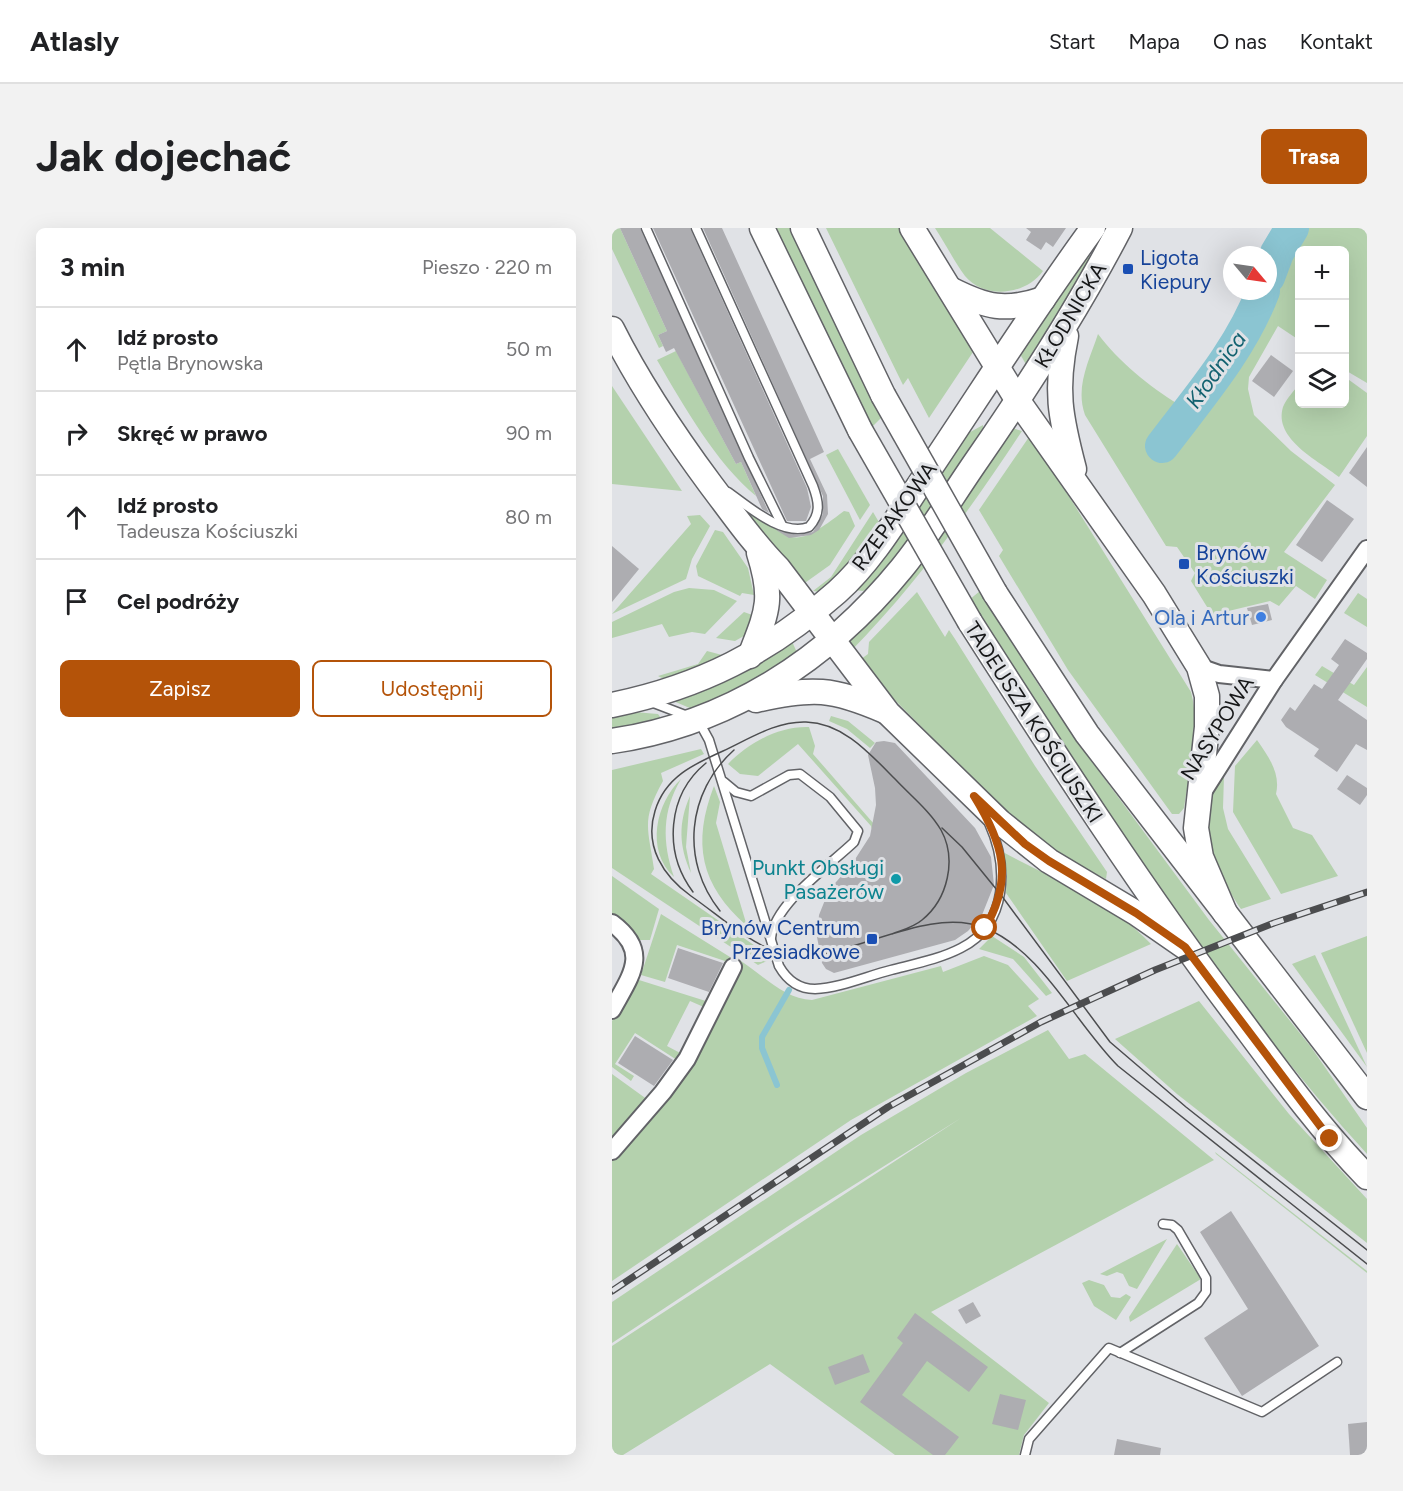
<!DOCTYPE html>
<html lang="pl">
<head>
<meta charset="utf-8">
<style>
	:root { --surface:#fff; --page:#f2f2f2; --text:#202124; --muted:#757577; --line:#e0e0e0; --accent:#b45309 }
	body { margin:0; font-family:Figtree,sans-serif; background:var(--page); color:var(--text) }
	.controls { position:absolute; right:18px; top:18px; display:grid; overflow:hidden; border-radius:9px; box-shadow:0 6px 24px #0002 }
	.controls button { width:54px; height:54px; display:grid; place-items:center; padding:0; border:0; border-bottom:2px solid var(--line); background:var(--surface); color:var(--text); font:30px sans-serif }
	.compass { position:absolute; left:611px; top:18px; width:54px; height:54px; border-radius:50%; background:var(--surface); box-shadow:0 6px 24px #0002; rotate:119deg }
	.stop { position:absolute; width:18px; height:18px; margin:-14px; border:4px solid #b45309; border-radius:50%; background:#fff }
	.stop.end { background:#b45309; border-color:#fff; box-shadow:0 2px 6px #0008 }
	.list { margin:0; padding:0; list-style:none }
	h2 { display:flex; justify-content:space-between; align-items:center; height:78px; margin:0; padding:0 24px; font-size:26px }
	h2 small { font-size:20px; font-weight:400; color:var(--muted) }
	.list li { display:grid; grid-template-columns:39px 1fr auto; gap:18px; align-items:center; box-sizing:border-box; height:84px; padding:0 24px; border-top:2px solid var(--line) }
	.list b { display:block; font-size:22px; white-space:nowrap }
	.list p { margin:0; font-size:20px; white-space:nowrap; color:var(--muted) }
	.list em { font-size:20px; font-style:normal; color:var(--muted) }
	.actions { display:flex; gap:12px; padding:18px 24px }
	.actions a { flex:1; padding:14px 0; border:2px solid var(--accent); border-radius:9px; text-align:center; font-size:21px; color:var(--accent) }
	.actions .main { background:var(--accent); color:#fff }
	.icon { flex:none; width:33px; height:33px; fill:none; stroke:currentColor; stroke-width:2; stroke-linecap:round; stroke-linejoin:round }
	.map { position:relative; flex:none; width:755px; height:1227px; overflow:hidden; border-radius:9px }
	header { display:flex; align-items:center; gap:36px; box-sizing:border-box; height:84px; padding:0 30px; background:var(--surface); border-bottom:2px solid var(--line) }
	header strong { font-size:28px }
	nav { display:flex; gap:33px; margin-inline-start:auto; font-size:21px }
	.intro { display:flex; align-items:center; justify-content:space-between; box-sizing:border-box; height:144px; padding:0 36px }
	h1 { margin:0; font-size:42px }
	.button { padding:15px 27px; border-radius:9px; background:var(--accent); color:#fff; font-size:21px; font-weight:700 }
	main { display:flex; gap:36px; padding:0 36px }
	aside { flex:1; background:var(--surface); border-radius:9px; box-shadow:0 6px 24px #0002 }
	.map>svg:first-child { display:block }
	.green { fill:#b4d1ad }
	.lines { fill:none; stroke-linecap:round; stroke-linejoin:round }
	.stream { stroke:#8bc5d2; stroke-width:6 }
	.river { stroke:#8bc5d2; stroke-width:34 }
	.building { fill:#adadb1 }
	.lane-casing { stroke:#626367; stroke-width:11 }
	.street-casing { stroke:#626367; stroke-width:20 }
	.secondary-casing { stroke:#626367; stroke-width:27 }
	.lane { stroke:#fff; stroke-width:8 }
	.street { stroke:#fff; stroke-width:16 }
	.secondary { stroke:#fff; stroke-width:24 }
	.tram { stroke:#4c4d4f; stroke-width:1.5 }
	.rail-casing { stroke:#4c4d4f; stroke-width:7 }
	.rail { stroke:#e0e2e6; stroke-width:4.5; stroke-dasharray:14; stroke-linecap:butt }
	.secondary-bridge-casing { stroke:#626367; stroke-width:27; stroke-linecap:butt }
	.secondary-bridge { stroke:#fff; stroke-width:24 }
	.route { stroke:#b45309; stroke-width:8 }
	.transit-dot { fill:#1a4fb4; stroke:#e0e2e6; stroke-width:2 }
	.shop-dot { fill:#3f7fe0; stroke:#e0e2e6; stroke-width:2 }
	.culture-dot { fill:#0f9aa8; stroke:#e0e2e6; stroke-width:2 }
	.labels { text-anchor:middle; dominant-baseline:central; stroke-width:6; stroke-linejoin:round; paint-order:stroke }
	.transit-label { font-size:21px; fill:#164399; stroke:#e0e2e6; text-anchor:start }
	.street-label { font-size:21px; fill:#161718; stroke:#e0e2e6 }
	.shop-label { font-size:21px; fill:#366cbe; stroke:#e0e2e6; text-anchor:end }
	.culture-label { font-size:21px; fill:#0d838f; stroke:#e0e2e6; text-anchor:end }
	.water-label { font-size:22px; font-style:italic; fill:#136270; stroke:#e0e2e6 }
</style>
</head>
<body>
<header>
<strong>Atlasly</strong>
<nav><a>Start</a><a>Mapa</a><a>O nas</a><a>Kontakt</a></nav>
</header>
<div class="intro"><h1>Jak dojechać</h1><a class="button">Trasa</a></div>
<main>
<aside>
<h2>3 min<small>Pieszo · 220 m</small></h2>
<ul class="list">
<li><svg class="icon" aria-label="ahead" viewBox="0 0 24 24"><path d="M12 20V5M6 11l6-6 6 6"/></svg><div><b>Idź prosto</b><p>Pętla Brynowska</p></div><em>50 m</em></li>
<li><svg class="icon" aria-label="right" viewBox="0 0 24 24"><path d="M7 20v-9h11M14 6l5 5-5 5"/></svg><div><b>Skręć w prawo</b></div><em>90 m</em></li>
<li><svg class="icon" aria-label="ahead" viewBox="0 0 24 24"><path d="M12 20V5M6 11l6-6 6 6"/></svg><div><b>Idź prosto</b><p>Tadeusza Kościuszki</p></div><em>80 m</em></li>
<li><svg class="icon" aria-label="arrive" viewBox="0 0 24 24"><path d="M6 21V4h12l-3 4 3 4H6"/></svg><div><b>Cel podróży</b></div></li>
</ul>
<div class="actions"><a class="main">Zapisz</a><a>Udostępnij</a></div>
</aside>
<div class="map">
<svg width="755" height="1227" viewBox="0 0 755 1227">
	<rect width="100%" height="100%" fill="#e0e2e6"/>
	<g class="green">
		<polygon points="0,0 8,0 55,103 46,107 51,118 47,120 0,21"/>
		<polygon points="164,0 178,0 270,189 260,199"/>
		<polygon points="214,0 287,0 363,121 317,190 296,150 291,157"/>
		<path d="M323,0h55l53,43c-17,24 -58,29 -78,5 -11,-15 -20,-33 -30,-48z"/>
		<path d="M675,0h80v155l-22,-13 -1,-120h-44l-1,90 -21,-14 -29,51 -1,12 6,26 37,36 44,34 -51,67 43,28 -12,19 -19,-13 -17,20 -9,-5 -58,14 -21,-34 4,-8 -18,-26 -11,-1 -81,-131c-10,-28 4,-54 13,-81 20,27 52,53 80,70l70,-98 7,-15h13v-29z"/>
		<polygon points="477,27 481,30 416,140 408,126"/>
		<path d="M64,123l60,113 5,-2 15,34c-40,-33 -73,-91 -99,-136z"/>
		<path d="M733,149l22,16v43l-28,41c-20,-16 -66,-38 -56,-70 3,-8 11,-16 16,-23l1,20h44z"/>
		<polygon points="0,158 70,263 0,256"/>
		<polygon points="371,197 371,204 285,331 260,358 251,363 242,362 353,207"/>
		<path d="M400,200l10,3c-52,79 -107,155 -173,222l-2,-11 36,-34z"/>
		<path d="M417,209l41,61 121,194c10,36 -2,80 -7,116l-5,6h-7l-104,-144 -69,-114 4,-6 -24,-40z"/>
		<polygon points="226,221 258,277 248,292 214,227"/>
		<path d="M134,280c50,34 45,43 98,3l5,1 6,14 -25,39 -28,20 -57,-74z"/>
		<polygon points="261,284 268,296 245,326 208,364 201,363 219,349"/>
		<polygon points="88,287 98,298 80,331 74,351 0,386 79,296 75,288"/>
		<polygon points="103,302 111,304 136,340 142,367 130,365 128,368 86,348 84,338"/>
		<polygon points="77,360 102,362 125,373 93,406 80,404 57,409 50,396 0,410 0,394 62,364"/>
		<path d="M368,363l63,101 47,67 119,161 102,127 56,81v26c-154,-169 -274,-363 -398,-554z"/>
		<polygon points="305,364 333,409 337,402 343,411 423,538 495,644 494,651 430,620 245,434 256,426 257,414"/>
		<polygon points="746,365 755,371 755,399 732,385"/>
		<polygon points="132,384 143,388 139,404 123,413 104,410"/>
		<polygon points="179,411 186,427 115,467 80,481 59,472"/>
		<polygon points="95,423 110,427 111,430 56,453 46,448 86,436"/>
		<polygon points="710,438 742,457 755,439 755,479 703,447"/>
		<polygon points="22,484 46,486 49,490 0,502 0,488"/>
		<polygon points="219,488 236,493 263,515 258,520 235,501 217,493"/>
		<path d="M197,499l6,19 -2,8 61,70 -2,6 -1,-4 -73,-82 -40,32 -18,-2 -12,-10c21,-21 50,-38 81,-37z"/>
		<path d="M645,512c11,16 24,33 19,54l17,34 19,7 26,41 -57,18 -48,-82 2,-46z"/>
		<path d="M89,521l3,5 -43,19 2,8c-22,40 -15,46 -9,88l-3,5 113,78 3,9 -9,4 -146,-97v-98z"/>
		<path d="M612,548l-1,32 5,21 43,70 -30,10c-27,-41 -56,-89 -17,-133z"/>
		<path d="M69,551c-19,32 -19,63 -7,98 -29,-27 -18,-74 7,-98z"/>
		<path d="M102,558l6,16 -4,21 31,103c-47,-41 -55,-83 -33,-140z"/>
		<path d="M78,568l-4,51 5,26c-12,-27 -13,-50 -1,-77z"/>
		<path d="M389,623c51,28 110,50 150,93l-84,37 -61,-88 1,-19z"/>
		<polygon points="0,648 47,681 38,712 25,712 0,687"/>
		<polygon points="49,686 118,729 105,756 113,733 65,717 53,754 29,747"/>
		<polygon points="380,708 412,729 440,765 434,768 401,731 367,721"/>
		<polygon points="755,708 755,825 709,725"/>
		<polygon points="703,727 755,839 680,736"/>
		<path d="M121,728c25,14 49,43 79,44l129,-34 2,6 41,-16 24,9 31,34 -11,7 9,10 -186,104 -239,161v-124l46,-54z"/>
		<polygon points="27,752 97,774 94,780 78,773 55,818 70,826 65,832 23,805 3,836 22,848 19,853 0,839 0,793"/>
		<polygon points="587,773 677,886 755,971 755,1015 565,866 503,811"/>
		<polygon points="436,802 457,831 473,826 602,932 319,1084 437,1175 412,1207 407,1227 283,1227 158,1136 11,1227 0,1227 0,1118 349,890 181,995 0,1115 0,1074 249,907 354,845"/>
		<polygon points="0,846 36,872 0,914"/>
		<polygon points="603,924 755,1043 755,1045 604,926"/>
		<polygon points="555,1011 525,1061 517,1058 511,1046 505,1044 495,1048 488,1046"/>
		<polygon points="565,1016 589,1051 518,1094 517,1089"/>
		<polygon points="477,1052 492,1057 499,1069 508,1070 514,1066 519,1069 504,1092 482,1078 470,1055"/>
	</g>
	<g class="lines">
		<polyline class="stream" points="165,857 150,820 150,809 177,762"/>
		<g class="river">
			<polyline points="656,49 665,25 680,0"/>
			<path d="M550,218c37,-49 79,-97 101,-155"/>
		</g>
	</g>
	<g class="building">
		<polygon points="8,0 28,0 157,285 150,281 129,234 124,236 62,120 54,124 46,107 55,103"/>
		<polygon points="41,0 78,0 195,260 199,279 194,293 175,293"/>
		<polygon points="91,0 110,0 212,224 198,231 215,267 216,286 207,302 199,307 177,310 164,302 186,307 201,304 211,286 211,268"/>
		<polygon points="414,0 454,0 441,19 434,14 429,22 414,12 419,4"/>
		<polygon points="659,127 681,143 662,169 640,153"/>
		<polygon points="755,219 755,259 737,245"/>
		<polygon points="715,272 742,291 710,334 684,317"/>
		<polygon points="0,318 27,341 0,374"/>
		<polygon points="656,376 660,392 640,397 635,380"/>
		<polygon points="733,411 755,425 755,431 726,472 755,492 755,522 744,516 725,544 702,528 707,521 674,499 669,492 678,479 683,483 702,456 710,461 727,437 719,431"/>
		<polygon points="272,513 283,515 363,600 379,629 382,657 370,687 356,703 343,712 222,745 214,741 210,735 205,709 207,687 217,662 240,636 258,608 264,577 263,560 256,527 264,514"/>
		<polygon points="735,547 755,560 755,567 748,577 725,561"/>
		<polygon points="66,720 111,735 97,764 56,750"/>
		<polygon points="23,808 61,832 42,858 6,835"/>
		<polygon points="619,983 707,1118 630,1168 592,1110 636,1081 588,1004"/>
		<polygon points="361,1074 369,1088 354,1096 346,1082"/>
		<polygon points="303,1085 376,1139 357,1164 315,1133 290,1167 347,1209 333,1227 321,1227 248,1174 291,1115 285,1110"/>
		<polygon points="251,1126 258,1144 223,1157 216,1139"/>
		<polygon points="388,1166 414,1172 406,1202 380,1196"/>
		<polygon points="755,1194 755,1227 738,1227 736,1196"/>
		<polygon points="505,1211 549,1220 548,1227 502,1227"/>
	</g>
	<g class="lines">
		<g class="lane-casing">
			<g id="lane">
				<polyline points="34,0 137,230 170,297"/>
				<path d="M84,0l117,258c6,16 8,28 -4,41 -27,10 -61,-21 -81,-35"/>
				<path d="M39,474l47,18 11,20 70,226c8,14 19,23 36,23 25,-1 52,-13 76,-19 23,-6 49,-11 70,-22 48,-24 47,-83 28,-125"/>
				<path d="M112,554l12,10 15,4 38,-21 11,-1 30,23 28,34 -4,11c-24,23 -80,62 -83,96"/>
				<polyline points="508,1125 586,1075 594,1064 594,1050 566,1002 560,997 551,996"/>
				<polyline points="413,1227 417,1211 497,1120 650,1184 725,1134"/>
			</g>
		</g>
		<g class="street-casing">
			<g id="street">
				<polyline points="587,439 607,446 662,452"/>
				<polyline points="591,564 662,452 755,321"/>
				<path d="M0,695c39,29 19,52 0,87"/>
				<polyline points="0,923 51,864 75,831 121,739"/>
			</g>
		</g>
		<g class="secondary-casing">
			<g id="secondary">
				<polyline points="150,0 248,202"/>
				<polyline points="191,0 271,167"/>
				<polyline points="300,0 406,173 542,366 587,439 595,468 595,499 584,600 589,629 613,685"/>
				<path d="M340,62c34,17 53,22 91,9"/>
				<path d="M0,101c28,56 62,106 99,156 22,29 42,58 67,83l110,145 112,109 49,39 87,52 49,34"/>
				<path d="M454,108c-11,54 -6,80 8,133"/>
				<polyline points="383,365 475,506 755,869"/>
				<path d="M358,394c87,136 174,271 271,399 40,54 79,108 126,156"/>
				<path d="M138,428c17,-44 24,-56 9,-103"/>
				<path d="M144,472c57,-13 76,-12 129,11"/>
				<path d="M0,477c88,-18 157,-53 225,-113 36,-32 63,-79 90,-119 55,-82 108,-166 166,-245"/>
				<path d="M0,513c117,-17 216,-82 290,-173 27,-33 50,-72 75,-108 52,-75 101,-151 143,-232"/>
			</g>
		</g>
		<use href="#lane" class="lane"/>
		<use href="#street" class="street"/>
		<use href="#secondary" class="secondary"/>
		<g class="tram">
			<polyline points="330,600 350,619 389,667 498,814 574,879 755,1022"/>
			<path d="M81,664c-30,-40 -26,-97 13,-129"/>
			<path d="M108,683c-40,-50 -33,-119 14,-161"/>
			<path d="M280,706c10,-4 22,-7 30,-14 26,-21 35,-61 19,-90 -11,-19 -30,-34 -45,-50 -25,-25 -52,-57 -90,-58 -30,-1 -57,17 -83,29 -29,13 -58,26 -68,60 -11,35 8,65 36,85 26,18 53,43 83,55 57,24 145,-49 211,-23 57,23 90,95 133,138l249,198"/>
		</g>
		<g class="rail-casing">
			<polyline id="rail" points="0,1063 276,879 429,794 543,742 662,695 755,664"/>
		</g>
		<use href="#rail" class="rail"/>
		<g class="secondary-bridge-casing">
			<g id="secondary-bridge">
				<polyline points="271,167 383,365"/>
				<polyline points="248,202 358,394"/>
			</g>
		</g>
		<use href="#secondary-bridge" class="secondary-bridge"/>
	</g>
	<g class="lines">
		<path class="route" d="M373,700c29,-50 18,-85 -11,-132l51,48 24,17 87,52 49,34 145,192"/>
	</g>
	<g class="transit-dot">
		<rect x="510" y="35" width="12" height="12" rx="3"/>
		<rect x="566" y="330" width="12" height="12" rx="3"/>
		<rect x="254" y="705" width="12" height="12" rx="3"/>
	</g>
	<circle class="shop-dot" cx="649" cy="389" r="6"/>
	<circle class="culture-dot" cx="284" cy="651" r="6"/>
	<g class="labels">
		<g class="transit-label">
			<text x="528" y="29">Ligota<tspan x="528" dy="24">Kiepury</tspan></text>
			<text x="584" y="324">Brynów<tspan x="584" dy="24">Kościuszki</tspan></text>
			<text x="248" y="699" text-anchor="end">Brynów Centrum<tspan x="248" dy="24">Przesiadkowe</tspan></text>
		</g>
		<g class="street-label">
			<text transform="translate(458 87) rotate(-59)">KŁODNICKA</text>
			<text transform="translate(282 288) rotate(-54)">RZEPAKOWA</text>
			<text transform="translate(422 494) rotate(57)">TADEUSZA KOŚCIUSZKI</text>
			<text transform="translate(605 500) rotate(-58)">NASYPOWA</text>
		</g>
		<g class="shop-label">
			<text x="637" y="389">Ola i Artur</text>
		</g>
		<g class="culture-label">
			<text x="272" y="639">Punkt Obsługi<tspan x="272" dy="24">Pasażerów</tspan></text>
		</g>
		<g class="water-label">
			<text transform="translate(604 142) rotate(-55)">Kłodnica</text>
		</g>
	</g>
</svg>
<div class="controls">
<button>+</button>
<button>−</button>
<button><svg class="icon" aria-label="layers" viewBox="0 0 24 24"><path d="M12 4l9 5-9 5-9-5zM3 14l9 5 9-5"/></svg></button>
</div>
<svg class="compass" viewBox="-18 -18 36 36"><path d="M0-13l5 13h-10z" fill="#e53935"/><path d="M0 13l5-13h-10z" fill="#757577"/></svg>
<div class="stop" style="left:373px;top:700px"></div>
<div class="stop end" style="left:718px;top:911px"></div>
</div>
</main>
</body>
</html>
